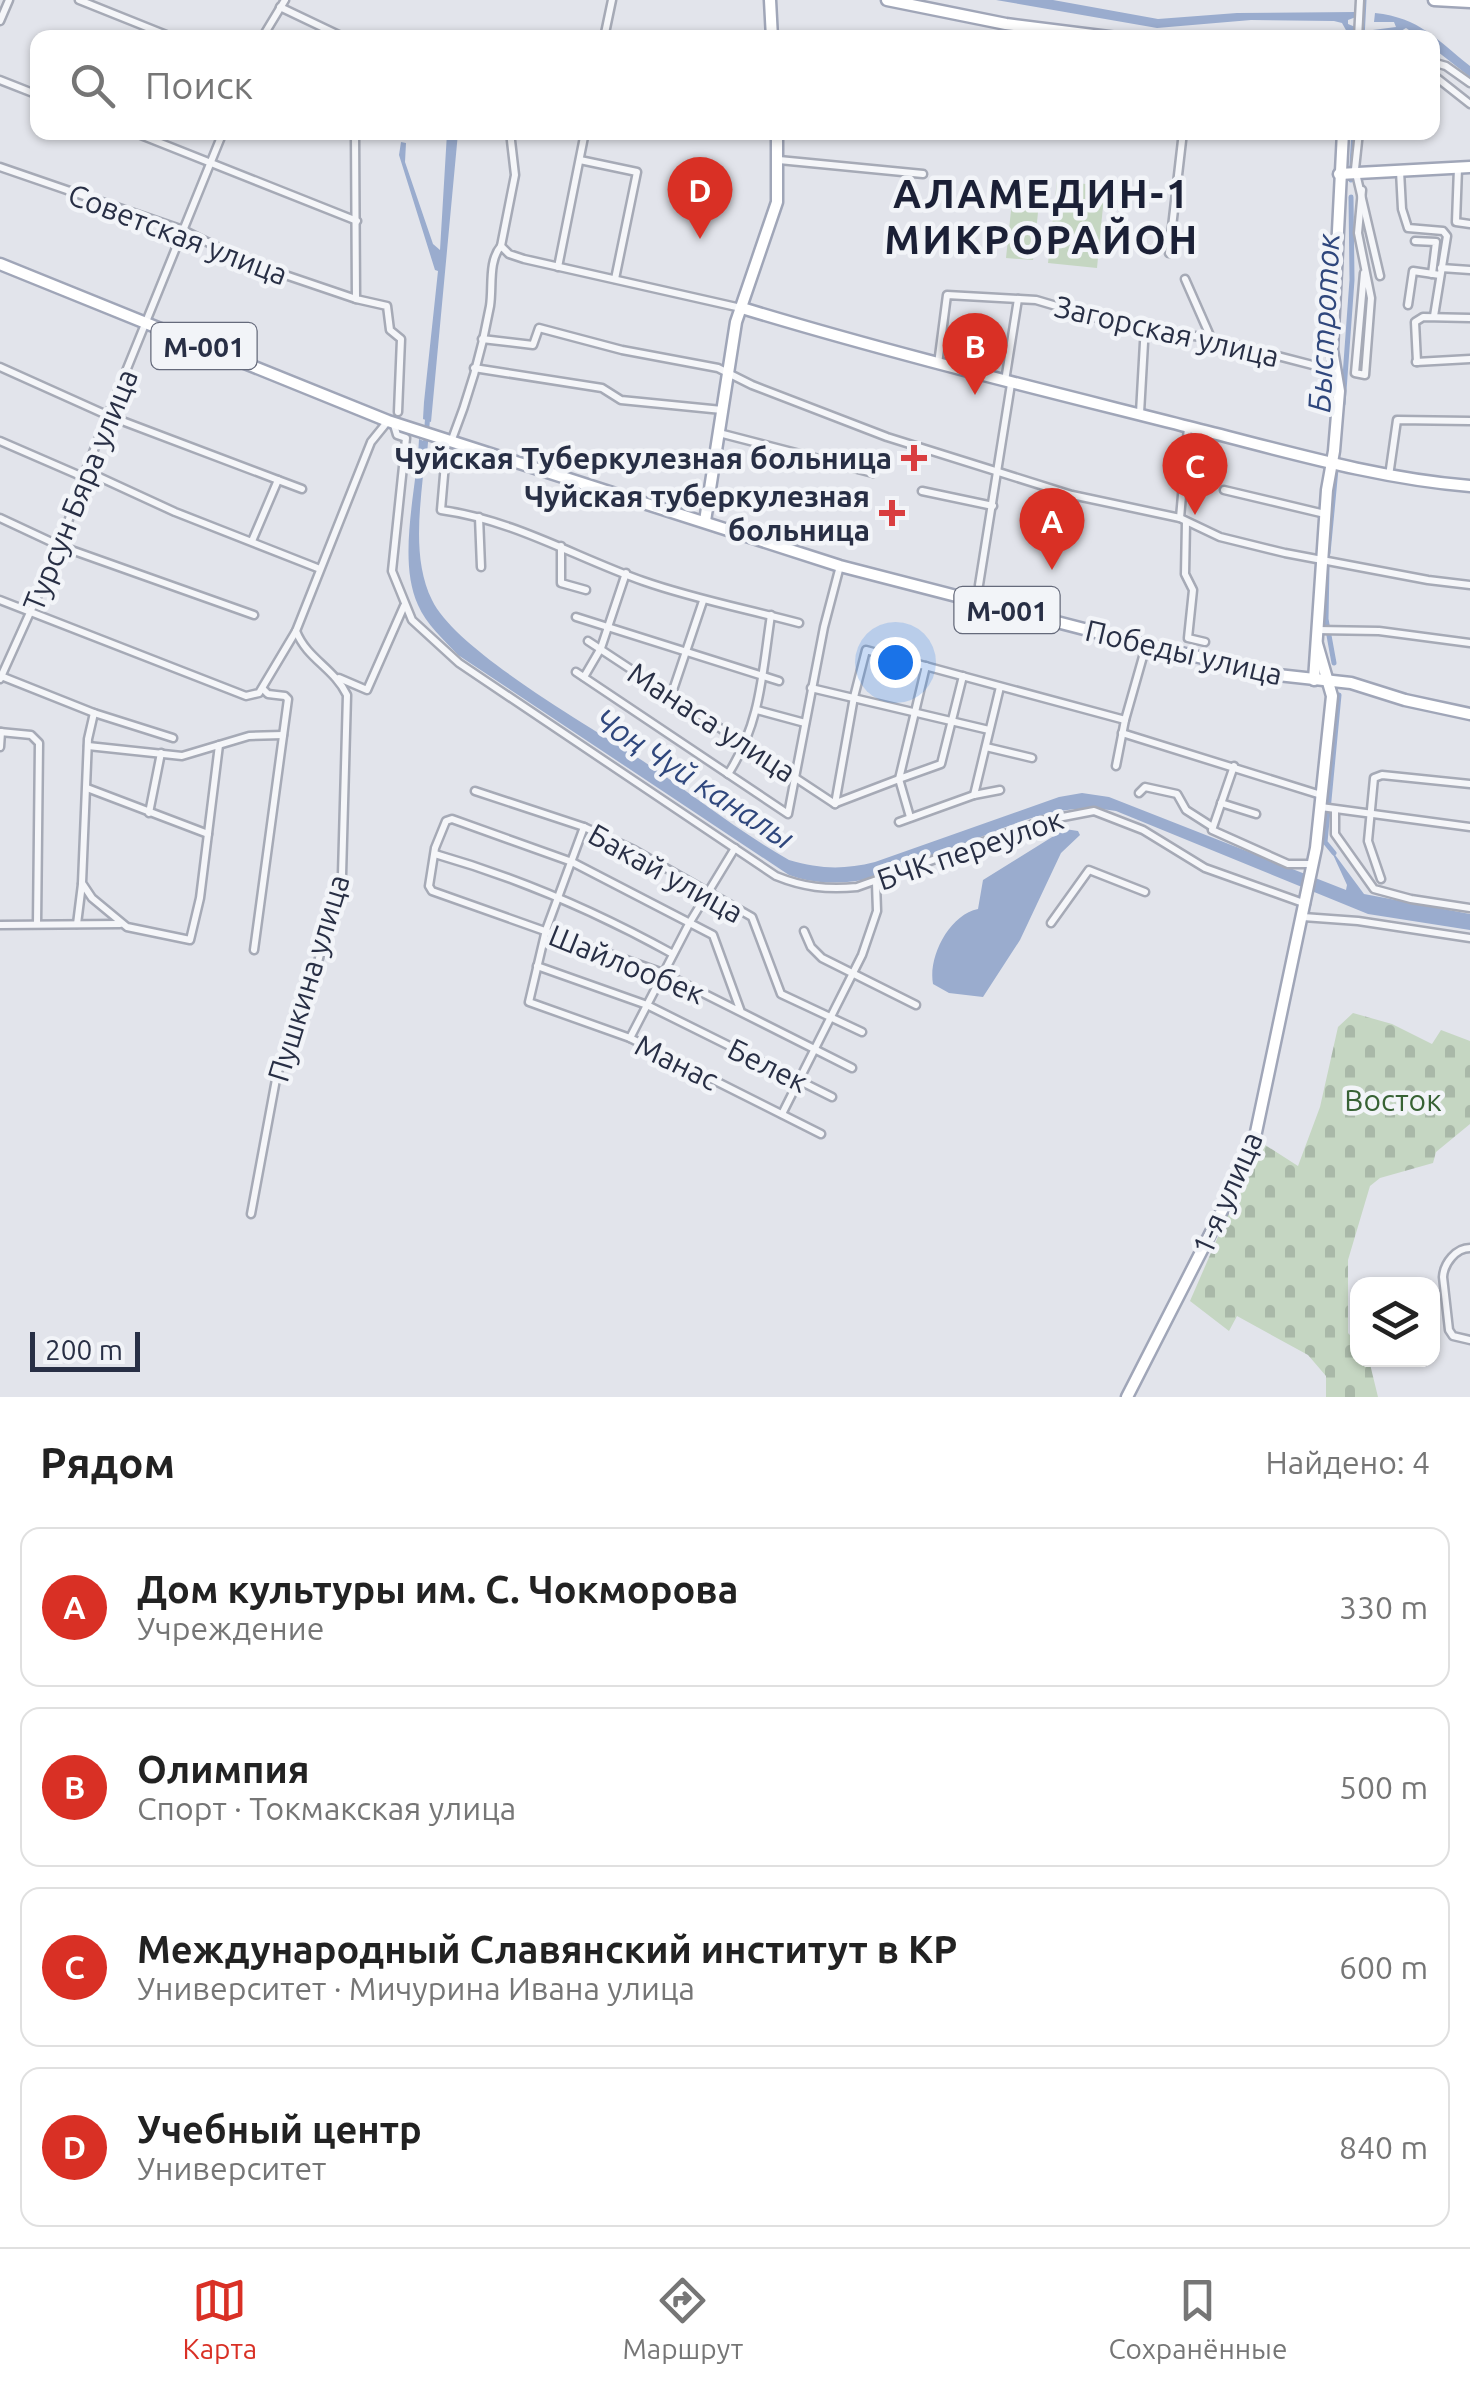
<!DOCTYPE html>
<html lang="ru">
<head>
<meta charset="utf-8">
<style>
	:root { --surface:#fff; --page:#f6f6f6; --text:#222; --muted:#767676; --line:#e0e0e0; --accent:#d93025 }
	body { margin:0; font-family:Ubuntu,sans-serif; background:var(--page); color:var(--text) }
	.controls { position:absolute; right:30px; bottom:30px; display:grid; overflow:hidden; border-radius:20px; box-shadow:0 2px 8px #0004 }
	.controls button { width:90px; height:90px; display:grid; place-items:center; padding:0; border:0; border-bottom:2px solid var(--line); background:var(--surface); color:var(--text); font:50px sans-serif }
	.scale { position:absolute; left:30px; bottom:25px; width:110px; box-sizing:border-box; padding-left:10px; border:5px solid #282f45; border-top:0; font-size:28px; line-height:35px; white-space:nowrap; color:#282f45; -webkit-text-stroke:8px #f2f4f8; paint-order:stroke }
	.you { position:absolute; left:895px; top:662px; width:35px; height:35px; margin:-25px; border:8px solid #fff; border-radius:50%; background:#1a73e8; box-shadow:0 0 0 15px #1a73e833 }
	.badge { display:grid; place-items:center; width:65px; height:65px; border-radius:50%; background:var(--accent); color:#fff; font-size:32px; font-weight:700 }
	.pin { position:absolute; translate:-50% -82px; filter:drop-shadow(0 2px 5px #0008) }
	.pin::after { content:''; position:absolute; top:52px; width:35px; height:30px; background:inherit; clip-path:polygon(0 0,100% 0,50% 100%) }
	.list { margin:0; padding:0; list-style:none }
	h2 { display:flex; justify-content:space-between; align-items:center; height:130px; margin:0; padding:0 40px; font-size:42px }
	h2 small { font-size:32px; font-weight:400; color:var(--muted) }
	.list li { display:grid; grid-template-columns:65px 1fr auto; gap:30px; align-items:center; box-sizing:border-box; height:160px; margin:0 20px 20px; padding:0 20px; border:2px solid var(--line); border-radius:20px }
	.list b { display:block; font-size:38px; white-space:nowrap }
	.list p { margin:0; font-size:32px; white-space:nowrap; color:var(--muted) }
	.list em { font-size:32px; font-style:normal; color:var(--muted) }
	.icon { flex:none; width:55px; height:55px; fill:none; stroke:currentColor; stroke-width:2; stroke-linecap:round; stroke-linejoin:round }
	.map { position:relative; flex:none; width:1470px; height:1397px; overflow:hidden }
	.search { position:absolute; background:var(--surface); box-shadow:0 2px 8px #0004; left:30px; right:30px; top:30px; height:110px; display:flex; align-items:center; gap:25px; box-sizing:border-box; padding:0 35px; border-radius:20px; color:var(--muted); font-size:38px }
	.sheet { height:850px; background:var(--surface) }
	nav { display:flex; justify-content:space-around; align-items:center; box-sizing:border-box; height:140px; border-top:2px solid var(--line); background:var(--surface); font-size:28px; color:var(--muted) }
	nav a { display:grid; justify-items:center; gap:5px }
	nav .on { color:var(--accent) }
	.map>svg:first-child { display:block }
	.cemetery { fill:url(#cemetery-stones) }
	.pitch { fill:#c5d6c2 }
	.water { fill:#9aacce }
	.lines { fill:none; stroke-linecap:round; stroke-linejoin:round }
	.canal { stroke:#9aacce; stroke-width:5 }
	.minor-casing { stroke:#a6aab6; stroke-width:11 }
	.major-casing { stroke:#a0a6b8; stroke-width:15 }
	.minor { stroke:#f5f6f9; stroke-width:6 }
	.major { stroke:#fff; stroke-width:10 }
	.poi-dot { fill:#d93e40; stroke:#f2f4f8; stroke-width:4 }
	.labels { text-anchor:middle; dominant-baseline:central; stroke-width:9; stroke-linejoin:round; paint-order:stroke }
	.shield { fill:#f2f4f8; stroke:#656a7b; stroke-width:2.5 }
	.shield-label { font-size:28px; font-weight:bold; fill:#282f45 }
	.street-label { font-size:30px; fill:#282f45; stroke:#f2f4f8 }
	.poi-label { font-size:30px; font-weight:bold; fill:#282f45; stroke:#f2f4f8; text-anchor:end }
	.park-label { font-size:30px; fill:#376234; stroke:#f2f4f8 }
	.water-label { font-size:32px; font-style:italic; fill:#2f477d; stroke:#f2f4f8 }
	.district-label { font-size:40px; font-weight:bold; letter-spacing:2.5px; fill:#1b2036; stroke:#f2f4f8 }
</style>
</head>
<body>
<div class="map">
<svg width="1470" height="1397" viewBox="0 0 1470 1397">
	<defs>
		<pattern id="cemetery-stones" width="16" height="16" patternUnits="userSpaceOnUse" patternTransform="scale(2.5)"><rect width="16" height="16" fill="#c5d6c2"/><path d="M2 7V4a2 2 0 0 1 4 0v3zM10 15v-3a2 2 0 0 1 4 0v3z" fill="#a9b8a8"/></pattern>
	</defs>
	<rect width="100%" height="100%" fill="#e2e4eb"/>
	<polygon class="cemetery" points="1353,1013 1392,1024 1432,1044 1441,1030 1470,1041 1470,1124 1436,1152 1433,1163 1380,1178 1370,1186 1348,1260 1348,1333 1357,1343 1358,1360 1369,1360 1378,1397 1326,1397 1326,1376 1308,1355 1237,1316 1229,1331 1190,1301 1257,1147 1262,1143 1298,1166 1320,1107 1338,1027"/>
	<g class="pitch">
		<polygon points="1057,181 1105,186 1097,268 1048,263"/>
		<polygon points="1012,201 1039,203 1033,260 1006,258"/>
	</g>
	<g class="water">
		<path d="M996,0h57l105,19 79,-6 119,-1v5l-8,3v4l17,7 31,-4 -2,-5h-20l1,-9c45,5 61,26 95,53v11l-37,-29 -1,-10 -13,-1 -13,-9 -15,9 -44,-5 -5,-9 -8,-2 -83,-1 -94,8z"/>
		<polygon points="447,133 458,133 431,422 423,419 424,402 438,271 435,270 399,155 401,142 406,143 405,162 433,244 440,250"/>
		<path d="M419,439l7,3c-3,51 -17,111 6,158 24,51 161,128 211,161 49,33 95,70 146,99 31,9 54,10 86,2l184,-65 23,-4 27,4 237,93 1,-5 -17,-37 34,46 106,20v16l-102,-16 -252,-103c-109,-22 -219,103 -327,64l-331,-220c-14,-15 -32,-31 -40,-50 -21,-46 -1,-117 1,-166z"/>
		<path d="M1065,829l13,2 2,4 -19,18 -41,87 -37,57 -34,-4 -16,-9c-5,-27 16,-69 45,-75l5,-29z"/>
	</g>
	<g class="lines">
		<g class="canal">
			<polyline points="1362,38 1364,0"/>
			<polyline points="1351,180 1354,132"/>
			<polyline points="1343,404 1352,280 1351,197"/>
			<polyline points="425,448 428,414"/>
			<polyline points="1328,553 1336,469"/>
			<polyline points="1327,566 1326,619 1334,663"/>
			<polyline points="1334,853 1325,842 1339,695"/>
		</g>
		<g class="minor-casing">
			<g id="minor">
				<polyline points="79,0 174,38"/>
				<polyline points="280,7 345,38"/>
				<polyline points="0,21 9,0"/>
				<polyline points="262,38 285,0"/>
				<polyline points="604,38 612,0"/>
				<polyline points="1358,38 1360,0"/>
				<polyline points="1432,62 1446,66 1470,83"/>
				<polyline points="1432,74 1470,104"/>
				<polyline points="0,80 38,95"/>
				<polyline points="133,132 357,221"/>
				<polyline points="355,132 356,299 387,306 390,330 401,339 398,412"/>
				<polyline points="1359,132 1355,169 1380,276"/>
				<polyline points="580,160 637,172 615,279"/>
				<polyline points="779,160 923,174"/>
				<polyline points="0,167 183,230 247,262 356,299"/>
				<polyline points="1458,168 1456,222 1470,224"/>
				<polyline points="1400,171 1402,209 1408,228 1443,231 1447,236 1434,316"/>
				<polyline points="1362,190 1358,233 1371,298 1365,375 1355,373 1364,273"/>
				<polyline points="1415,241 1436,242 1432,274"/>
				<polyline points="501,246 515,175 510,132"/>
				<polyline points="1169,253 1183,132"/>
				<polyline points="558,267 585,132"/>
				<polyline points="1441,268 1470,270"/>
				<polyline points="1185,279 1211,338"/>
				<polyline points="1408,305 1413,271 1440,275"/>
				<polyline points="482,339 533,345 539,328 622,350 718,368 752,385 887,437 1072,495 1180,518 1220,537 1285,553 1428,580 1470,585"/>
				<polyline points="1416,362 1470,359"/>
				<polyline points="1417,362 1415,322 1423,317 1470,318"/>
				<polyline points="938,364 947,295 1036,300 1107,321 1212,339 1324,368 1334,367"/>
				<polyline points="0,367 109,416 278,480 252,541"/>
				<polyline points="474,368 602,388 621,400 722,410"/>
				<polyline points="1005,381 1018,299"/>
				<polyline points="1140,413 1145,325"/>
				<path d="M394,425l3,10 9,3 -14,133 20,49 47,43 317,213c27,11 51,14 81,11l185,-66 52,-10 49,19 62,38 101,36"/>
				<polyline points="719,433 873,473"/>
				<polyline points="0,441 83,477"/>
				<path d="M451,442c17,-43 31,-91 39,-136 3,-19 -2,-45 11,-60l8,8 15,5 217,49"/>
				<path d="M474,452l-15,2 -13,-2 -5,58c73,10 134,47 202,71 51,18 104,28 156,42"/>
				<polyline points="86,471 175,512 320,569"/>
				<polyline points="1389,476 1397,420 1470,421"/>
				<polyline points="278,480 302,489"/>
				<polyline points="1224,490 1325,514"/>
				<polyline points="922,491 993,506"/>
				<polyline points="479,517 481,567"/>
				<polyline points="0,518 60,546 254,615"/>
				<polyline points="1180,518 1188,427"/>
				<polyline points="1186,522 1185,574 1193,590 1188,638 1205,642"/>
				<polyline points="561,546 561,583 586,590"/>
				<polyline points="979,585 1011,384"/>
				<polyline points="0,600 246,696 259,693 296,631 371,442 388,421"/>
				<polyline points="576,617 779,681"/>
				<polyline points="1317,630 1379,631 1470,643"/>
				<polyline points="588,641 835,804"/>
				<polyline points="926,666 899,779 941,764 963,676"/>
				<polyline points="576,672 788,814 824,627 840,566"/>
				<polyline points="1,676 94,713 173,738"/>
				<polyline points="584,677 601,648 626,573"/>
				<polyline points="339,678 367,690 404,606"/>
				<polyline points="0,679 60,546 83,477 223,132"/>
				<polyline points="811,688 989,730"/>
				<polyline points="671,696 703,601"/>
				<polyline points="757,710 805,723"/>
				<polyline points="94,713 88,739 82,883 92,898 127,927 190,940 200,898 219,745"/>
				<polyline points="0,732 31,735 39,743 37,924"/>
				<polyline points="1122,733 1321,795"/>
				<polyline points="88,746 182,756 249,736 283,735"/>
				<polyline points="0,747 1,732"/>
				<polyline points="986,747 1032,758"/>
				<polyline points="1116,766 1125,720 1146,646"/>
				<polyline points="1234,766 1212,830 1288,864 1314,864"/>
				<path d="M728,774c33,-51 34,-100 43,-159"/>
				<polyline points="87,788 208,834"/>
				<polyline points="475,791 584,827 634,850 752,917 781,994 862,1032"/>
				<polyline points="1139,793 1145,787 1177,794 1186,810 1211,826"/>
				<polyline points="974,795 1000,687"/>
				<polyline points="836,803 899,779 910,817"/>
				<polyline points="1221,803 1256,814"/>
				<polyline points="835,804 854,697 866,650 1125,720"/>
				<polyline points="1321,807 1470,827"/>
				<polyline points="1335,810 1335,834 1374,889 1411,899 1470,908"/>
				<polyline points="149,813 161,753"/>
				<polyline points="899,822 974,795 1000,790"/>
				<polyline points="584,827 546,930 529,1002 630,1038 821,1134"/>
				<path d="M435,854c84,24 162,58 238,100"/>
				<polyline points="1381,879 1368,841 1374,778 1382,775 1470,784"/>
				<polyline points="1303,917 1358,921 1470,938"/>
				<polyline points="1051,923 1089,870 1145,892"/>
				<polyline points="77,924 82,884"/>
				<polyline points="0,925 120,924"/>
				<polyline points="804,931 811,947 822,958 916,1005"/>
				<polyline points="254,950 288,699 285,696 268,694 263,689"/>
				<polyline points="537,966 647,1005 832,1097"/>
				<polyline points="741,1012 713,935 572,862 452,819 446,821 435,848 429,886 432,891 663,973 852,1068"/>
				<polyline points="630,1038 690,922 735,848"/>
				<polyline points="782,1114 862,955 877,911 876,883"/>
				<path d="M251,1214l26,-140 31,-76 34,-123 5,-180c-13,-27 -40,-36 -51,-64"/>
				<path d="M1470,1248c-14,0 -26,15 -27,29l6,53 4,6 17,4"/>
			</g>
		</g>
		<g class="major-casing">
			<g id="major">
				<polyline points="770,0 772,38"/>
				<polyline points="887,0 1006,24 1117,38"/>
				<polyline points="1434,0 1470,2"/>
				<polyline points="1339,174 1470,167"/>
				<polyline points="0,264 388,421 840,566 1146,645 1278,675 1351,683 1405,700 1470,714"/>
				<path d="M742,308c148,45 297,81 447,119 93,23 184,51 281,59"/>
				<polyline points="705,521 736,322 777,202 777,132"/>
				<polyline points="1314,680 1327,490 1334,451 1339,391 1332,350 1343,132"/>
				<polyline points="1127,1397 1228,1199 1255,1137 1316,848 1332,696 1317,644"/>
			</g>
		</g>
		<use href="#minor" class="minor"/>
		<use href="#major" class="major"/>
	</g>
	<g class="poi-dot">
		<path d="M909 443h10v10h10v10h-10v10h-10v-10h-10v-10h10z"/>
		<path d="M887 498h10v10h10v10h-10v10h-10v-10h-10v-10h10z"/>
	</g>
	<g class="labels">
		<g class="shield">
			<rect x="151.5" y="323" width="105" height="46" rx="8"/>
			<rect x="954.5" y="587" width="105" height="46" rx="8"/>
		</g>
		<g class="shield-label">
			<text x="204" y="346">М-001</text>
			<text x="1007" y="610">М-001</text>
		</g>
		<g class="street-label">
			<text transform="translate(178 234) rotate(21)">Советская улица</text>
			<text transform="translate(1167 331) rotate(13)">Загорская улица</text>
			<text transform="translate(80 490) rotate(-68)">Турсун Бяра улица</text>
			<text transform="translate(1184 652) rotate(13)">Победы улица</text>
			<text transform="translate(712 722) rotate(33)">Манаса улица</text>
			<text transform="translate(970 849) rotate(-19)">БЧК переулок</text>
			<text transform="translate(666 873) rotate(29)">Бакай улица</text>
			<text transform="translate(627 964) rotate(22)">Шайлообек</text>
			<text transform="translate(308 978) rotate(-73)">Пушкина улица</text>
			<text transform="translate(677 1062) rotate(26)">Манас</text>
			<text transform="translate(768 1065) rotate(26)">Белек</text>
			<text transform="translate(1227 1193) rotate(-66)">1-я улица</text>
		</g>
		<g class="poi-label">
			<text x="892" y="458">Чуйская Туберкулезная больница</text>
			<text x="870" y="496">Чуйская туберкулезная<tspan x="870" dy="34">больница</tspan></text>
		</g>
		<g class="park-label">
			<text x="1393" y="1100">Восток</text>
		</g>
		<g class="water-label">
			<text transform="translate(1323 323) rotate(-87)">Быстроток</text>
			<text transform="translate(695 778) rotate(33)">Чоң Чүй каналы</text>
		</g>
		<g class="district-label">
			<text x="1042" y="193">АЛАМЕДИН-1<tspan x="1042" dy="46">МИКРОРАЙОН</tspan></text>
		</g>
	</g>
</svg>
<div class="controls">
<button><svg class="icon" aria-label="layers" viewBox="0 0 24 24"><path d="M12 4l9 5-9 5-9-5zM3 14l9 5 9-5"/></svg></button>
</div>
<div class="scale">200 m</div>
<div class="you"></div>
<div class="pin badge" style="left:1052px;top:570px">A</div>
<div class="pin badge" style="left:975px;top:395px">B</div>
<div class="pin badge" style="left:1195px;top:515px">C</div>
<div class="pin badge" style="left:700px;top:239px">D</div>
<div class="search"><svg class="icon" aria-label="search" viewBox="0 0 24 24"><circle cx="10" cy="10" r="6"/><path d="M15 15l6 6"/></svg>Поиск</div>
</div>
<section class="sheet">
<h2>Рядом<small>Найдено: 4</small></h2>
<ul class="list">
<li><span class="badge">A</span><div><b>Дом культуры им. С. Чокморова</b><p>Учреждение</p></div><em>330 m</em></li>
<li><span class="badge">B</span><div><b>Олимпия</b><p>Спорт · Токмакская улица</p></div><em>500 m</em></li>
<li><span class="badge">C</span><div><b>Международный Славянский институт в КР</b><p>Университет · Мичурина Ивана улица</p></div><em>600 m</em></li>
<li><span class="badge">D</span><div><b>Учебный центр</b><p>Университет</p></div><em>840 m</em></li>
</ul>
</section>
<nav>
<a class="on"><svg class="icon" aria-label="map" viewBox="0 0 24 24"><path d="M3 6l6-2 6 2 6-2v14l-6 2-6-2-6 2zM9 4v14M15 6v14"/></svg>Карта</a>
<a><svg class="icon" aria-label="directions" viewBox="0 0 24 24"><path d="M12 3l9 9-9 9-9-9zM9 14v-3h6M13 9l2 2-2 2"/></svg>Маршрут</a>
<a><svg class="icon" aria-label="saved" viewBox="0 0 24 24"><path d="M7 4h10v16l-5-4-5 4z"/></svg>Сохранённые</a>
</nav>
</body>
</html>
